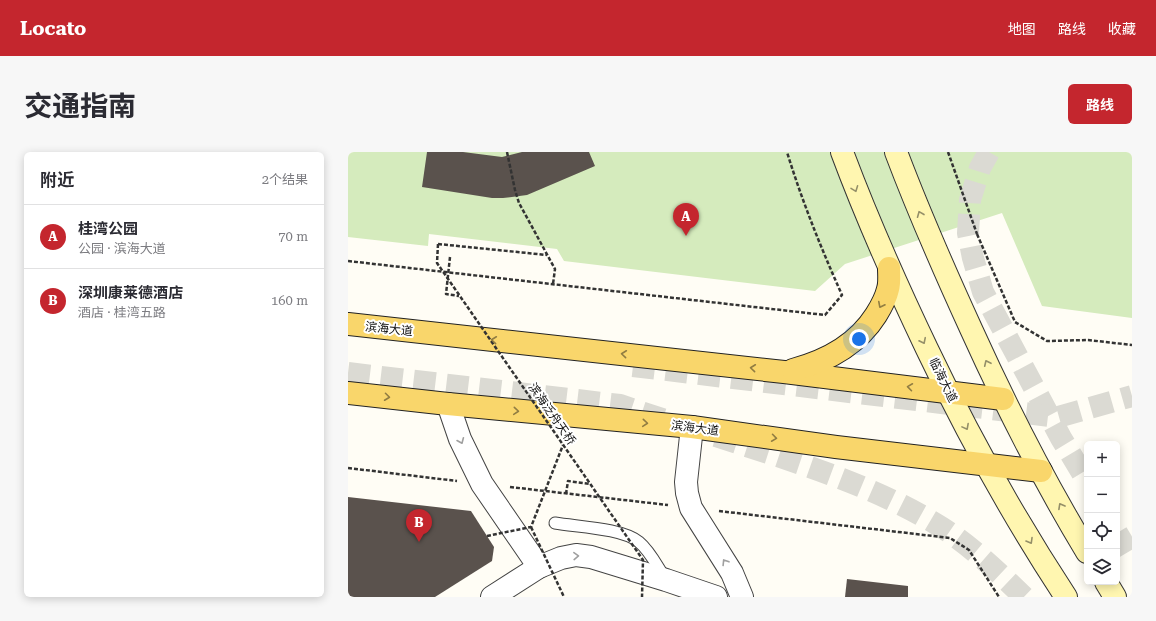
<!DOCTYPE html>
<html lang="zh">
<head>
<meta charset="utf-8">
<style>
	:root { --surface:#fff; --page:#f7f7f7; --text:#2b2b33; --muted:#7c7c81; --line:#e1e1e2; --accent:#c4262e }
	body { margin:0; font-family:"Roboto Serif","Noto Sans SC",serif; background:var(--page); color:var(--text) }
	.controls { position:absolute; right:12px; bottom:12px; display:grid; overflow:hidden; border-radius:6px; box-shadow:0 2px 10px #0003 }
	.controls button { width:36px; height:36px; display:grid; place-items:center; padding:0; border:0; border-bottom:1px solid var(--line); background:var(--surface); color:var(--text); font:20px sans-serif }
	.you { position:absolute; left:511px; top:187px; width:14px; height:14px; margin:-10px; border:3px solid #fff; border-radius:50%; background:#1a73e8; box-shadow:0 0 0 6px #1a73e833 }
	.badge { display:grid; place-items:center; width:26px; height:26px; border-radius:50%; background:var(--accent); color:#fff; font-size:13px; font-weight:700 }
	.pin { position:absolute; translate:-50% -33px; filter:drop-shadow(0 1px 2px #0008) }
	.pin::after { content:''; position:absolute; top:21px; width:14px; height:12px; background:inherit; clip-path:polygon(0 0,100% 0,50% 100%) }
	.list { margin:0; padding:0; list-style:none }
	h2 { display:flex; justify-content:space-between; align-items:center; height:52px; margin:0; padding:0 16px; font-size:17px }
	h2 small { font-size:13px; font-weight:400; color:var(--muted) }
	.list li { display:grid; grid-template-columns:26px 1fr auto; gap:12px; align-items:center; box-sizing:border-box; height:64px; padding:0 16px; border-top:1px solid var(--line) }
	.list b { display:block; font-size:15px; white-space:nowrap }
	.list p { margin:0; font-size:13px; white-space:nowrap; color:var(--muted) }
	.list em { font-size:13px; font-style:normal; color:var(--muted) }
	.icon { flex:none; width:22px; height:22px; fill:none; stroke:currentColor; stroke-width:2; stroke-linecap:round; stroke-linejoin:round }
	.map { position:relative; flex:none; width:784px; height:445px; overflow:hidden; border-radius:6px }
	header { display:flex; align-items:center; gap:24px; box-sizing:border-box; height:56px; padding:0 20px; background:var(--accent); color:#fff }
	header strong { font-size:19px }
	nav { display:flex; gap:22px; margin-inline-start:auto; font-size:14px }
	.intro { display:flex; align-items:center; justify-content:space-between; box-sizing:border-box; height:96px; padding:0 24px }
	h1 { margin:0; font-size:28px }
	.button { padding:10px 18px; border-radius:6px; background:var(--accent); color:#fff; font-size:14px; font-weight:700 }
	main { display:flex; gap:24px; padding:0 24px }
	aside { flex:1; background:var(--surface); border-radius:6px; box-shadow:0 2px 10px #0003 }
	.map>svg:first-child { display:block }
	.green { fill:#d5ebbd }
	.building { fill:#5a524d }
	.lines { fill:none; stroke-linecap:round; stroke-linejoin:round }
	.trunk-tunnel { stroke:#dbdad3; stroke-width:22; stroke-dasharray:22 11; stroke-linecap:butt }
	.service-casing { stroke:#444; stroke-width:13 }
	.minor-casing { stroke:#444; stroke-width:24 }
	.secondary-casing { stroke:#333; stroke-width:24 }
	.primary-casing { stroke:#222; stroke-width:24 }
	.path { stroke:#333; stroke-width:2.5; stroke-dasharray:4 2; stroke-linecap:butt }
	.service { stroke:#fff; stroke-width:11 }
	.minor { stroke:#fff; stroke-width:22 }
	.secondary { stroke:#fff6b0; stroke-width:22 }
	.primary { stroke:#f9d66b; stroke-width:22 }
	.path-bridge { stroke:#333; stroke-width:2.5; stroke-dasharray:4 2; stroke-linecap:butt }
	.oneway { stroke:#948f68 }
	.oneway2 { stroke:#917d42 }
	.oneway3 { stroke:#a0a0a0 }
	.labels { text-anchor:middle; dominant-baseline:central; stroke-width:4; stroke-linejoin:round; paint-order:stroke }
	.street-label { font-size:12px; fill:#111; stroke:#fff }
</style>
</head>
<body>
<header>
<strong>Locato</strong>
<nav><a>地图</a><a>路线</a><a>收藏</a></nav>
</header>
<div class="intro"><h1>交通指南</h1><a class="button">路线</a></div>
<main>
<aside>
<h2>附近<small>2个结果</small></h2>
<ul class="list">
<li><span class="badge">A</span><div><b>桂湾公园</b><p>公园 · 滨海大道</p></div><em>70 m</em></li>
<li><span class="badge">B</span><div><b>深圳康莱德酒店</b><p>酒店 · 桂湾五路</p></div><em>160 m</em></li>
</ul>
</aside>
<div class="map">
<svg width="784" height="445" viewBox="0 0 784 445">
	<rect width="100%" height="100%" fill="#fffdf5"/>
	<polygon class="green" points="0,0 784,0 784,166 694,154 654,61 497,112 467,139 216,109 209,97 81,82 80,94 0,85"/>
	<g class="building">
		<polygon points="79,0 115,0 154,5 174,0 241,0 247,14 179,43 155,46 144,46 74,35"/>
		<polygon points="0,345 123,359 146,395 144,409 87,445 0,445"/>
		<polygon points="499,427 560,434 560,445 497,445"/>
	</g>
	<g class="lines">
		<g class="trunk-tunnel">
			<polyline points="641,0 632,16 622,48 620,81 625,106 635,140 713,286 739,329"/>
			<polyline points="285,214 710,265 784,244"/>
			<polyline points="0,221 272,253 320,269"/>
			<path d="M368,284c76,25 156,48 225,91 30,19 57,45 83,70"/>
			<polyline points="769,381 784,406"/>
		</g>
		<g class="service-casing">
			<path id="service" d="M207,371c23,4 67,5 84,19 11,9 18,24 26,36"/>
		</g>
		<g class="minor-casing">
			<g id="minor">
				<polyline points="100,252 112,287 134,332 191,415"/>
				<polyline points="344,275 338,330 339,341 343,356 384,421 394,445"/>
				<polyline points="144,445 191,415 213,406 228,403 243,405 318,428 368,445"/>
			</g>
		</g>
		<g class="secondary-casing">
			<g id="secondary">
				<path d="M494,0c25,67 54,132 85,197 41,86 87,169 139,248"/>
				<path d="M548,0c23,61 49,120 76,179 34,75 72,150 115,221"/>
				<polyline points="758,430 767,445"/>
			</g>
		</g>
		<g class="primary-casing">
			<g id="primary">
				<polyline points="0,172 436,220 655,247"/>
				<path d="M445,218c34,-9 64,-25 83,-55 5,-8 10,-17 12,-26 2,-6 1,-15 1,-21"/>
				<polyline points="0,241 100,252 344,275 488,295 693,319"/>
			</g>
		</g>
		<g class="path">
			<polyline points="159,0 167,38 171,51 207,117 205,132"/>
			<polyline points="629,82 667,170 699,189 740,188 784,193"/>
			<polyline points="90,92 199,103"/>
			<polyline points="102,105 98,142 111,144"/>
			<path d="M0,109l477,54 17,-20c-21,-47 -40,-94 -55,-143"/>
			<polyline points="0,316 109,329"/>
			<polyline points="162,335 320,353"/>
			<polyline points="218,342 220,329 242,332"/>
			<polyline points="371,359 602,386 621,398 651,445"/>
		</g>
		<use href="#service" class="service"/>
		<use href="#minor" class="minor"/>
		<use href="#secondary" class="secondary"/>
		<use href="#primary" class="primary"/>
		<g class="path-bridge">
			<polyline points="600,0 629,82"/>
			<polyline points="90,92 89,111 295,408 294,445"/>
			<polyline points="183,375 216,445"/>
			<polyline points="139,384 183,375 215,293"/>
		</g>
	</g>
	<defs><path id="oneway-chevron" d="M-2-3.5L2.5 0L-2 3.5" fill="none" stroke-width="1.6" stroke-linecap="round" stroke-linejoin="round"/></defs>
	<g class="oneway">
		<use href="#oneway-chevron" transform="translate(507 37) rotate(69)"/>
		<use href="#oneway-chevron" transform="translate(572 62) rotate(-112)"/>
		<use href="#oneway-chevron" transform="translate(575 189) rotate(64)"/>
		<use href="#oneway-chevron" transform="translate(639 211) rotate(-115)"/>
		<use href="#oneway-chevron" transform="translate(618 275) rotate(62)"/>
		<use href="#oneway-chevron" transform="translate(713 354) rotate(-119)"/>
		<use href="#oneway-chevron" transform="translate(682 389) rotate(60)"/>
	</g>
	<g class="oneway2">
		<use href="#oneway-chevron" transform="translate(533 153) rotate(117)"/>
		<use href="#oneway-chevron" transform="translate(146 188) rotate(-174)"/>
		<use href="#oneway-chevron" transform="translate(276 202) rotate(-174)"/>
		<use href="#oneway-chevron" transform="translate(405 216) rotate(-174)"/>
		<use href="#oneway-chevron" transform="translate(562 235) rotate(-172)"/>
		<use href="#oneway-chevron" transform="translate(39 245) rotate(7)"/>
		<use href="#oneway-chevron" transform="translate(168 259) rotate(5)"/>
		<use href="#oneway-chevron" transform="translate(297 271) rotate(5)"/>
		<use href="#oneway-chevron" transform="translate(426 286) rotate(8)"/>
	</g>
	<g class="oneway3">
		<use href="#oneway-chevron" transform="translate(113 289) rotate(67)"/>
		<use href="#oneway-chevron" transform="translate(228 404) rotate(-2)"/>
		<use href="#oneway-chevron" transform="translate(377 410) rotate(-122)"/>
	</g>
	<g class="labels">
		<g class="street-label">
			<text transform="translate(41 177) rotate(6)">滨海大道</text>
			<text transform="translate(595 228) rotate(64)">临海大道</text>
			<text transform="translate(204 262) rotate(55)">滨海泛舟天桥</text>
			<text transform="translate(347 276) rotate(7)">滨海大道</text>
		</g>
	</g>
</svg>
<div class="controls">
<button>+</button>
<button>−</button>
<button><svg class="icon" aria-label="locate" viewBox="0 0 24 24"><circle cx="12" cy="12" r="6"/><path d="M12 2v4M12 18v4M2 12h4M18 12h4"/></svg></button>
<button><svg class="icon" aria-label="layers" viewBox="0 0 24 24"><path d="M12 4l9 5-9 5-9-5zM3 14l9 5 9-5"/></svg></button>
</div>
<div class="you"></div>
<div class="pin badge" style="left:338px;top:84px">A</div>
<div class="pin badge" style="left:71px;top:390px">B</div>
</div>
</main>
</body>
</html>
